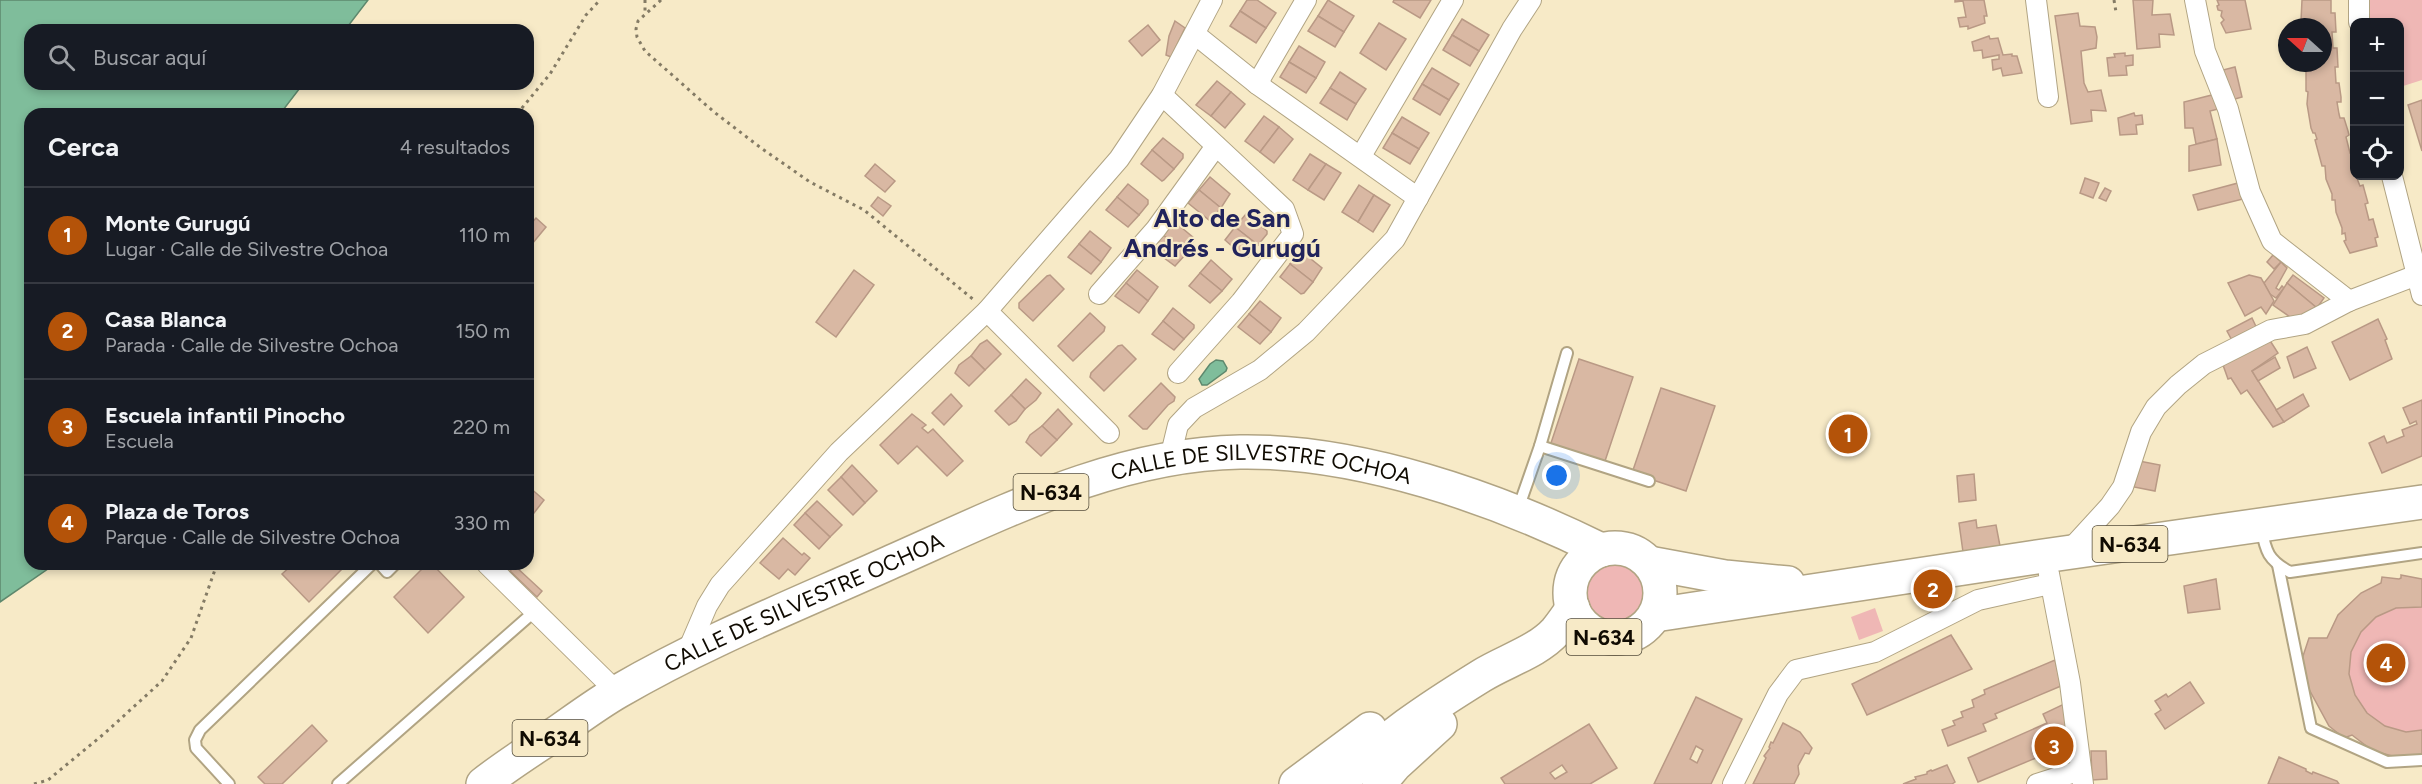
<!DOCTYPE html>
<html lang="es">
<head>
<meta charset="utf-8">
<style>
	:root { --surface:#171b24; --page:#242831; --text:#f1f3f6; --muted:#9ea1a6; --line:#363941; --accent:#b45309 }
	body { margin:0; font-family:Figtree,sans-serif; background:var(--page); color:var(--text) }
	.controls { position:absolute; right:18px; top:18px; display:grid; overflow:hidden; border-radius:12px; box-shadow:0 3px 9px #0003 }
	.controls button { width:54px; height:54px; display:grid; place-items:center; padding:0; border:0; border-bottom:2px solid var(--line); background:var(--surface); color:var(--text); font:30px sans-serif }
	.compass { position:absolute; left:2278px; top:18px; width:54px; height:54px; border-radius:50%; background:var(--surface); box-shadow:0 3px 9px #0003; rotate:291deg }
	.you { position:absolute; left:1557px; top:476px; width:21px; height:21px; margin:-15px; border:4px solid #fff; border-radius:50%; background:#1a73e8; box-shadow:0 0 0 9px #1a73e833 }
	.badge { display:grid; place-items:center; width:39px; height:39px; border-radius:50%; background:var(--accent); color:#fff; font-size:20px; font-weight:700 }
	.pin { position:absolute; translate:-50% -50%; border:3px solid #fff; box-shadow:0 2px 6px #0006 }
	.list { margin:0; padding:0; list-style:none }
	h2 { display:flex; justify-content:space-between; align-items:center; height:78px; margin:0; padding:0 24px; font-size:26px }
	h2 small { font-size:20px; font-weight:400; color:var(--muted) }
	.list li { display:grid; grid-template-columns:39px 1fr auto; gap:18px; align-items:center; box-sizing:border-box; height:96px; padding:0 24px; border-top:2px solid var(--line) }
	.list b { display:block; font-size:22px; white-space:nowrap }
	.list p { margin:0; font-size:20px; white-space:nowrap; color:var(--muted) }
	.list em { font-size:20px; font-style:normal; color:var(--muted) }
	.icon { flex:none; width:33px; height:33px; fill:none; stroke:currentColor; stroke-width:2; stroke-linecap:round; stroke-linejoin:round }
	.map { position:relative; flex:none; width:2422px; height:784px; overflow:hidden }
	.search { position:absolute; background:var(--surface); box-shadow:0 3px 9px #0003; left:24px; top:24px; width:510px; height:66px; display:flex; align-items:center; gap:15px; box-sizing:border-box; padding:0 21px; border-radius:18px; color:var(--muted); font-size:22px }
	.panel { position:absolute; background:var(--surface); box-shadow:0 3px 9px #0003; left:24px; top:108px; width:510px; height:462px; border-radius:18px }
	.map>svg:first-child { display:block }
	.green { fill:#efb7b5 }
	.water { fill:#7fbd9b; stroke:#5e886d; stroke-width:1.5 }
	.building { fill:#d9b8a3; stroke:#b99985; stroke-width:1.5; fill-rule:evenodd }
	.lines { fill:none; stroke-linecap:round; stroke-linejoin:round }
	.lane-casing { stroke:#b1a483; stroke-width:14 }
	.street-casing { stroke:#b1a483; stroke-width:22 }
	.highway-casing { stroke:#b1a483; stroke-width:36 }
	.path { stroke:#847b65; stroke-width:3; stroke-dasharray:3 4.5; stroke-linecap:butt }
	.lane { stroke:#fff; stroke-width:10 }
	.street { stroke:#fff; stroke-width:20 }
	.highway { stroke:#fff; stroke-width:33 }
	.labels { text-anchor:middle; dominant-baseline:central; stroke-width:4.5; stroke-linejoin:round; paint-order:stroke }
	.shield { fill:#f7eac7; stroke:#554e3d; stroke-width:1.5 }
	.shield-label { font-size:21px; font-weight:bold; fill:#100b02 }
	.street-label { font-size:22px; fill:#100b02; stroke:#f7eac7 }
	.quarter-label { font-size:26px; font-weight:bold; fill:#21235c; stroke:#f7eac7 }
</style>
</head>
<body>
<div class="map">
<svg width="2422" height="784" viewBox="0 0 2422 784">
	<rect width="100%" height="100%" fill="#f7eac7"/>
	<g class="green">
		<polygon points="2370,0 2422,0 2422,80 2400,87 2400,22 2368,22"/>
		<circle cx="1615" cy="592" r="31"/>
		<path d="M2401,575l21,4v179c-30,2 -47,-6 -70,-23l-8,3 -15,-12 -26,-70 6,-18h18l11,-23 43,-32 1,-6 17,2 2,-1z"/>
		<polygon points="1875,608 1883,631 1859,640 1851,617"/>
	</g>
	<g class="water">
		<polygon points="0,0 368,0 345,30 30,30 30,84 303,84 280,114 30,114 30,564 55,564 0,602"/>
		<polygon points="1216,360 1223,361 1227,368 1226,371 1207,385 1202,385 1199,379 1210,364"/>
	</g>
	<g class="building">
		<polygon points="1247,0 1257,0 1276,13 1266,28 1240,11"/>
		<polygon points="1328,0 1354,16 1344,32 1318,16"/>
		<polygon points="1394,0 1431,0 1420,18 1393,2"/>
		<polygon points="1955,0 1984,0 1987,16 1984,16 1985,23 1968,29 1968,26 1960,27 1958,18 1966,17 1963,1 1955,2"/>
		<polygon points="2133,0 2153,0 2152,15 2170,14 2174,35 2159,34 2160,47 2137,49"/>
		<polygon points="2217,0 2245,0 2251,29 2226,33 2221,23 2224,20 2221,16 2222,11 2218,10 2217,6 2219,5"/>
		<polygon points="2302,0 2331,0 2331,13 2335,13 2336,32 2332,32 2333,48 2337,48 2338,67 2335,67 2336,83 2339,83 2341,97 2341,102 2337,102 2339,114 2340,118 2344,118 2348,131 2349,135 2346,137 2350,153 2354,151 2354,176 2356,176 2360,186 2363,185 2368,203 2365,204 2369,220 2373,219 2378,237 2375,238 2377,246 2350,253 2344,241 2346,240 2345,233 2342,234 2342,228 2336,212 2335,200 2332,200 2332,194 2326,179 2325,166 2322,166 2315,140 2317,139 2315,133 2313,133 2311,128 2307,104 2308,92 2306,91 2306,71 2304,64 2323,63 2323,27 2304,27 2303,21 2301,21"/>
		<polygon points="1240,11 1266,28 1256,43 1230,26"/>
		<polygon points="2078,13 2080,26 2095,27 2097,37 2096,48 2081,51 2084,83 2088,92 2101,90 2106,111 2091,110 2092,121 2071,124 2055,16"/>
		<polygon points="1318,16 1344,32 1335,47 1308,31"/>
		<polygon points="1462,19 1489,35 1479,51 1452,35"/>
		<polygon points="1175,21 1185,28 1171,57 1166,55 1169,36"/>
		<polygon points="1379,23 1406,39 1386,70 1360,53"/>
		<polygon points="1148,25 1160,40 1142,56 1129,41"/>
		<polygon points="1452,35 1479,51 1470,66 1443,50"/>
		<polygon points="1989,36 1990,39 1998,38 2003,55 2012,54 2012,56 2017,56 2022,73 2003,76 2001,68 1993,70 1992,60 1999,59 1999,55 1983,58 1982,50 1974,51 1972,42"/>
		<polygon points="1299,46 1325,62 1316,78 1289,62"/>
		<polygon points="2125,53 2125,56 2133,55 2133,65 2126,66 2127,75 2109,76 2107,58 2115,57 2114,54"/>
		<polygon points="1289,62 1316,78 1306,93 1280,77"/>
		<polygon points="2235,67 2242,97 2228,101 2223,70"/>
		<polygon points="1432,68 1459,84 1449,100 1422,84"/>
		<polygon points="1340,72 1366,89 1356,104 1330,88"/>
		<polygon points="1217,81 1231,92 1211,116 1196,105"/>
		<polygon points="1422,84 1449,100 1440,115 1413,99"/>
		<polygon points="1330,88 1356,104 1347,120 1320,103"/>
		<polygon points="1231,92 1245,104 1225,128 1211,116"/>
		<polygon points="2212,95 2218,109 2210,111 2217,139 2196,144 2193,128 2185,128 2184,102"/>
		<polygon points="2422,100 2422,151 2408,105"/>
		<polygon points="2134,113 2135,116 2142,115 2143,124 2136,125 2137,134 2120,135 2118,118"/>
		<polygon points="1264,116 1279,127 1260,152 1245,141"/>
		<polygon points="1402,117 1429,133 1419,149 1392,133"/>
		<polygon points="1279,127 1293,139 1274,163 1260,152"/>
		<polygon points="1392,133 1419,149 1410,164 1383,148"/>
		<polygon points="1163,138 1183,154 1183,158 1174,169 1152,150"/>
		<polygon points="2217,139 2221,165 2189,171 2189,146"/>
		<polygon points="1152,150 1174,169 1164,180 1162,181 1141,164"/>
		<polygon points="1310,154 1326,164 1308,190 1293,180"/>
		<polygon points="875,164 895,181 885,192 865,176"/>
		<polygon points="1326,164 1341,173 1324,200 1308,190"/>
		<polygon points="1210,177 1230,194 1221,208 1199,190"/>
		<polygon points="2085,178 2099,183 2093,198 2080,193"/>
		<polygon points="2238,183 2243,199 2198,210 2193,195"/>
		<polygon points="1128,184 1148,200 1148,204 1139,215 1117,197"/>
		<polygon points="1359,185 1374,195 1358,222 1342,212"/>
		<polygon points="2105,188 2111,191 2106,201 2099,198"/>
		<polygon points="1199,190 1221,208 1211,219 1209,220 1188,203"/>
		<polygon points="1374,195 1390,205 1373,232 1358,222"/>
		<polygon points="878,197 891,206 883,216 871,206"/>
		<polygon points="1117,197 1139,215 1128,227 1106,210"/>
		<polygon points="1246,214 1267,231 1267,234 1258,245 1235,227"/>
		<polygon points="536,218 546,227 532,244 528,241 528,227"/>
		<polygon points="1175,222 1195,239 1186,254 1163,235"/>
		<polygon points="1235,227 1258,245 1248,257 1243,256 1225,240"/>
		<polygon points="1090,231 1111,248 1101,262 1079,244"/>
		<polygon points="1163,235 1186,254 1175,266 1152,249"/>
		<polygon points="1079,244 1101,262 1091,274 1068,257"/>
		<polygon points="1301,251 1322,268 1313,282 1290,264"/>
		<polygon points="2273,255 2281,262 2274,269 2267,262"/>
		<polygon points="1211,260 1232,279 1222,291 1200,273"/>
		<polygon points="2281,262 2287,268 2276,288 2279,290 2282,286 2284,288 2276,298 2270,294 2264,283"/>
		<polygon points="1290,264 1313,282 1304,293 1301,294 1280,277"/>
		<polygon points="854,270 874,285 836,337 816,322"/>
		<polygon points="1137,270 1158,287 1148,301 1126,283"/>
		<polygon points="1200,273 1222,291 1210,303 1189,286"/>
		<polygon points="1050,275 1064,289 1033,321 1019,308 1019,303 1047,276"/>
		<polygon points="2249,275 2261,278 2274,301 2266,314 2261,307 2245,316 2228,283"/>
		<polygon points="2293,275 2324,298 2317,308 2287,283"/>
		<polygon points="1126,283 1148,301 1139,313 1115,296"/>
		<polygon points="2287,283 2317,308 2293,319 2273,305"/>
		<polygon points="1260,301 1281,318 1271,332 1249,314"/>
		<polygon points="1173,308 1194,325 1194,328 1184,339 1163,321"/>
		<polygon points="1090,313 1105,327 1104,331 1073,361 1058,346"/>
		<polygon points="1249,314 1271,332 1260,344 1238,327"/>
		<polygon points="2252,318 2259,333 2235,346 2227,331"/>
		<polygon points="2378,319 2387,339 2385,340 2392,359 2350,380 2332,342"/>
		<polygon points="1163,321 1184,339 1174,350 1152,334"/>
		<polygon points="2269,339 2278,353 2252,371 2284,422 2273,427 2247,390 2241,394 2231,378 2228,379 2223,365"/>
		<polygon points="987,340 1001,354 985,370 971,356 980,344"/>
		<polygon points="1122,345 1136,359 1104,391 1090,377 1091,373 1118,346"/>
		<polygon points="2307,347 2316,368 2294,378 2287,357"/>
		<polygon points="971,356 985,370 969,386 955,373 959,365"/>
		<polygon points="2275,357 2280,368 2258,381 2252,371"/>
		<polygon points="1579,359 1633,377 1604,464 1550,446"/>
		<polygon points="1026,379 1041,393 1036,400 1025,409 1011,395"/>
		<polygon points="1161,383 1175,397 1174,401 1168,405 1147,429 1143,429 1129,416"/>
		<polygon points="1661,388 1715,406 1686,491 1632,473"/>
		<polygon points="951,394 962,406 944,425 932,413"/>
		<polygon points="2303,394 2309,406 2284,422 2276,410"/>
		<polygon points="1011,395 1025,409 1016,421 1009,425 995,411"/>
		<polygon points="2422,400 2422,456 2382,473 2369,443 2384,436 2387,443 2404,436 2402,430 2417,424 2416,421 2410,424 2403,408"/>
		<polygon points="1058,409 1072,424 1057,440 1042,426"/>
		<polygon points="912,414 926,425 922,428 928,433 933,429 963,461 947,476 917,446 898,464 880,445"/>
		<polygon points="1042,426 1057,440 1041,456 1026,442 1030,435"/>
		<polygon points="2139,461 2160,465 2155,491 2134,487"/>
		<polygon points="852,465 877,491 865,503 841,477"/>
		<polygon points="1974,474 1976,500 1959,502 1957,476"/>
		<polygon points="841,477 865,503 853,515 828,490"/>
		<polygon points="528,486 544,500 534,513 528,508"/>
		<polygon points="817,501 842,525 830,537 805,513"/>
		<polygon points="805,513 830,537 819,549 794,525"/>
		<polygon points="1976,520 1977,528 1996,525 2000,546 1963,552 1959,523"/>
		<polygon points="783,538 802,555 804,553 810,558 795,575 788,569 779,579 760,563"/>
		<polygon points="293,564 347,564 309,602 282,574"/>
		<polygon points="427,564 432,564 464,597 428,633 394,597"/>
		<polygon points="515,566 542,591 537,597 510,571"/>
		<polygon points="2401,575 2422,579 2422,607 2396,608 2376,617 2361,632 2351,652 2349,674 2355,695 2367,713 2385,726 2406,732 2422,730 2422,758 2404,759 2373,751 2352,735 2344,738 2329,726 2304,680 2303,656 2309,638 2327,638 2338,615 2361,593 2381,583 2382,577 2399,579 2401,578"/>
		<polygon points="2216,579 2220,609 2188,613 2184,586"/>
		<polygon points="1951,635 1972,669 1867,715 1852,684"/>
		<polygon points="2055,660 2061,686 1995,714 1997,718 1983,724 1986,731 1948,746 1942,730 1955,725 1953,721 1963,717 1961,712 1974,707 1972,700 1985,694 1984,690"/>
		<polygon points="2190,682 2204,703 2165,729 2155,714 2161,710 2155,701 2166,694 2168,697"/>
		<path d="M1696,697l46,22 -31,65h-57zM1696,746l7,4 -6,13 -7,-4z"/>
		<polygon points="2064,704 2068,732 2056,738 2060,748 1978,782 1968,758 2047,723 2043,714"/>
		<polygon points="1783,723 1800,732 1812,748 1809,754 1805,753 1798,766 1799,774 1794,784 1753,784 1766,758 1764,756 1770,748 1769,747 1771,742 1773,743"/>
		<path d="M1589,724l28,44 -27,16h-85l-4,-6zM1562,765l5,7 -12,7 -5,-6z"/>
		<polygon points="312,725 327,741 282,784 265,784 258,777"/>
		<polygon points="2091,751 2106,751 2107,779 2092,780"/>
		<polygon points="2279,757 2306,769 2306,771 2312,774 2313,772 2337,781 2339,784 2268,784"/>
		<polygon points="1947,765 1955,782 1952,784 1903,784 1916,779 1915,777 1927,774 1927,772 1931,770 1932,771"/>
	</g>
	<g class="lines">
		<g class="lane-casing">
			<g id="lane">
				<polyline points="1540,446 1649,481"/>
				<polyline points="1518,509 1540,446 1567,353"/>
				<path d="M2261,528c5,24 7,32 29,44l132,-19"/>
				<polyline points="380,564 387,572 395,564"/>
				<polyline points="2278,565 2311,728 2387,762 2422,760"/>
				<polyline points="229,784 196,748 195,740 200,730 372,564"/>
				<polyline points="338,784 535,611"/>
			</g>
		</g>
		<g class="street-casing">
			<g id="street">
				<polyline points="2036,0 2048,97"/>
				<polyline points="2195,0 2205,51 2228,109 2250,192 2272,241 2349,301"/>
				<polyline points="2359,0 2359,22"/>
				<polyline points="1196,35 1257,84 1418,198"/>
				<polyline points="1257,84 1306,0"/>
				<polyline points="1162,95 1284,209 1293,234 1241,302 1178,373"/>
				<polyline points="1361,156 1453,0"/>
				<polyline points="2392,176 2422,295"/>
				<polyline points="1099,294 1156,229 1216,146"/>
				<polyline points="987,311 1109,433"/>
				<polyline points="1170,458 1178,425 1194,408 1260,370 1306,332 1395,239 1512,29 1531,0"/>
				<polyline points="2067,553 2110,506 2123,487 2141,432 2156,407 2178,385 2204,364 2271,330 2305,324 2349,301 2422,273"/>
				<polyline points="487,564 617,692"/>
				<polyline points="2049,574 2070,683 2083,784"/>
				<polyline points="686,655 707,606 720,585 839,452 987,311 1119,159 1162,95 1212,0"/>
				<polyline points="1733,784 1778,694 1796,670 1875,652 1978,600 2050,584"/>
				<polyline points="2037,784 2081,770"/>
			</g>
		</g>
		<g class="highway-casing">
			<g id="highway">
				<circle cx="1615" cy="593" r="45"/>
				<polyline points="1649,563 1725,577 1788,583"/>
				<polyline points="1655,615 2030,558 2422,502"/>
				<path id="s1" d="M483,784c24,-19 50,-35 75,-52 20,-14 40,-29 61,-41 86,-50 179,-87 270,-128 111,-49 226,-109 351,-111 119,-2 256,46 361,98"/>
				<polyline points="1296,784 1370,729"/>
				<path d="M1339,784c41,-44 92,-77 142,-108 24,-15 56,-24 75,-45 6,-7 11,-15 17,-23"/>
				<polyline points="1379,784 1395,765 1440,724"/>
			</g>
		</g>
		<g class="path">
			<polyline points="645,0 645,14"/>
			<polyline points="661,0 638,21 636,29 637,37 645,51 714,112 761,148 810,182 864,210 974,300"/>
			<polyline points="2114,0 2116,12"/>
			<polyline points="517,114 550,74 586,15 600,0"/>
			<polyline points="34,784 48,780 105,733 162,681 191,638 217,564"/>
		</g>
		<use href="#lane" class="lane"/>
		<use href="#street" class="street"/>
		<use href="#highway" class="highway"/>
	</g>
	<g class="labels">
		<g class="shield">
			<rect x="1013.5" y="474" width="75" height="36" rx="4.5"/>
			<rect x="2092.5" y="526" width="75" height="36" rx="4.5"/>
			<rect x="1566.5" y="619" width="75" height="36" rx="4.5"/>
			<rect x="512.5" y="720" width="75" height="36" rx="4.5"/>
		</g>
		<g class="shield-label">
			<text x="1051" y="492">N-634</text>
			<text x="2130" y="544">N-634</text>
			<text x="1604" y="637">N-634</text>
			<text x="550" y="738">N-634</text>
		</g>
		<g class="street-label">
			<text stroke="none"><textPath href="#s1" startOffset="856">CALLE DE SILVESTRE OCHOA</textPath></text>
			<text stroke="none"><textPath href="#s1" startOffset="370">CALLE DE SILVESTRE OCHOA</textPath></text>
		</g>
		<g class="quarter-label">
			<text x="1222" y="218">Alto de San<tspan x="1222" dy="30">Andrés - Gurugú</tspan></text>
		</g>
	</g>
</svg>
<div class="controls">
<button>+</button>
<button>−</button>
<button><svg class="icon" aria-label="locate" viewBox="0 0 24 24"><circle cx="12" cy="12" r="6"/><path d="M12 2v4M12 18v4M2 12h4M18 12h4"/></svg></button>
</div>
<svg class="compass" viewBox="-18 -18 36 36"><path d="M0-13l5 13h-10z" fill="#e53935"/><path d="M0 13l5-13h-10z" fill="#9ea1a6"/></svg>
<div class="you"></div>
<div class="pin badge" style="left:1848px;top:434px">1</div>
<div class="pin badge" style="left:1933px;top:589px">2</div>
<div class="pin badge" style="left:2054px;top:746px">3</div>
<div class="pin badge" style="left:2386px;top:663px">4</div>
<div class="search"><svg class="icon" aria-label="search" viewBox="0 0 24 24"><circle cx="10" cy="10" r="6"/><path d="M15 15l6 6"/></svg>Buscar aquí</div>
<section class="panel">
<h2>Cerca<small>4 resultados</small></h2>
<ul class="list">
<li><span class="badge">1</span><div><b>Monte Gurugú</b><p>Lugar · Calle de Silvestre Ochoa</p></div><em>110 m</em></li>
<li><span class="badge">2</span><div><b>Casa Blanca</b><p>Parada · Calle de Silvestre Ochoa</p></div><em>150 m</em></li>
<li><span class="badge">3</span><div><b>Escuela infantil Pinocho</b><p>Escuela</p></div><em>220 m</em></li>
<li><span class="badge">4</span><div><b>Plaza de Toros</b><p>Parque · Calle de Silvestre Ochoa</p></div><em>330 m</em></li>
</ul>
</section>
</div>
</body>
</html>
